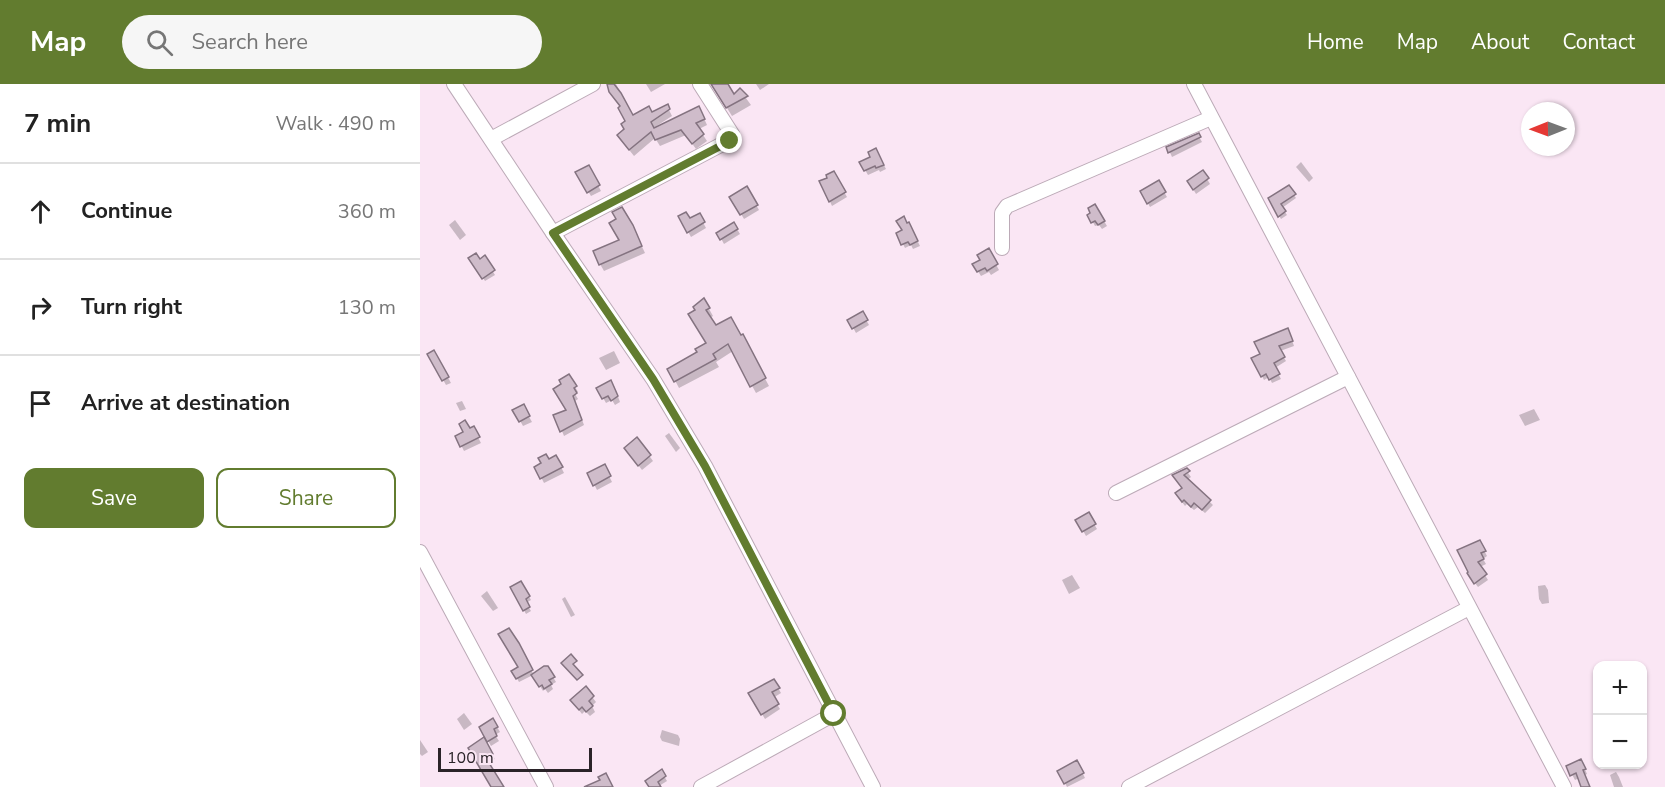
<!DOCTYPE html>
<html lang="en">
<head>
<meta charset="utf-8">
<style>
	:root { --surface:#fff; --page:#f6f6f6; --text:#222; --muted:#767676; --line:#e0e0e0; --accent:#627c2f }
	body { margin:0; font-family:"Nunito Sans",sans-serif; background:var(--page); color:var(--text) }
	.controls { position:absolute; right:18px; bottom:18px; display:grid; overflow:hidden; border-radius:12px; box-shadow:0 2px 4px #0004 }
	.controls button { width:54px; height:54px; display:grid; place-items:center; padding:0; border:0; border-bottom:2px solid var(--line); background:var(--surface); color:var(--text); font:30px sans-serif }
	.compass { position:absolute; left:1101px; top:18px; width:54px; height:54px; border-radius:50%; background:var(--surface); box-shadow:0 2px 4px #0004; rotate:269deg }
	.scale { position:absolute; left:18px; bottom:15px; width:154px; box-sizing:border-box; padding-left:6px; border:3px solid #2a2328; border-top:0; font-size:16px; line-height:21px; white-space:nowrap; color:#2a2328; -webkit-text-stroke:4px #fae6f4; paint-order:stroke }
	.stop { position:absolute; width:18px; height:18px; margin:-14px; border:4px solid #627c2f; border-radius:50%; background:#fff }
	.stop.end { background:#627c2f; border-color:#fff; box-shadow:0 2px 6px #0008 }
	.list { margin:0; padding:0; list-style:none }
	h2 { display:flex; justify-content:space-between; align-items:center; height:78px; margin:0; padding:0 24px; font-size:26px }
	h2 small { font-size:20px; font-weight:400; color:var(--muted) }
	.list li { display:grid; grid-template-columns:39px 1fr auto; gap:18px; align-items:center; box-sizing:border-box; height:96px; padding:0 24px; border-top:2px solid var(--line) }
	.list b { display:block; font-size:22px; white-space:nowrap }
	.list em { font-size:20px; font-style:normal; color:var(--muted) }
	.actions { display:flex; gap:12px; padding:18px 24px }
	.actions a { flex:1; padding:14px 0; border:2px solid var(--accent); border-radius:12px; text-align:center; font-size:21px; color:var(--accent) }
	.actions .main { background:var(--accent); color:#fff }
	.icon { flex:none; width:33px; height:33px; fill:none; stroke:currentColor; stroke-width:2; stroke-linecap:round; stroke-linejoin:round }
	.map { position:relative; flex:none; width:1245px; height:703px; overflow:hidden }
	header { display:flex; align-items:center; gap:36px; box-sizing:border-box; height:84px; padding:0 30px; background:var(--accent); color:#fff }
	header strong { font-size:28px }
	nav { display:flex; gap:33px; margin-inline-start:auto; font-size:21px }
	.search { width:420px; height:54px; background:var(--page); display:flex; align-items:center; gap:15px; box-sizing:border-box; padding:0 21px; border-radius:33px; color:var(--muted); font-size:22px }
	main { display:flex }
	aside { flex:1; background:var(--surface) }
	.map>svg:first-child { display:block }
	.shadow { fill:#0003 }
	.building { fill:#cfbcca; stroke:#847380; stroke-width:1.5 }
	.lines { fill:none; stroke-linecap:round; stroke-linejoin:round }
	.minor-casing { stroke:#bcaab7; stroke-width:16 }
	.minor { stroke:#fff; stroke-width:14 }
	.route { stroke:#627c2f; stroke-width:8 }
</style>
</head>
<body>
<header>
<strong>Map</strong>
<div class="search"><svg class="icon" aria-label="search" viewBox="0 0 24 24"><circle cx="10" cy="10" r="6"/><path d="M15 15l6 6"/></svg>Search here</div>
<nav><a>Home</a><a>Map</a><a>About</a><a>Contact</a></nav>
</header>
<main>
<aside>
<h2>7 min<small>Walk · 490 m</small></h2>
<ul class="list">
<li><svg class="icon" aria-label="ahead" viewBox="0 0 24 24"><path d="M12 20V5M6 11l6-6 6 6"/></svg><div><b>Continue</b></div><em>360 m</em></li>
<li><svg class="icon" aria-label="right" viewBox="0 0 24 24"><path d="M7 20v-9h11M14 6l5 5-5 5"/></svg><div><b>Turn right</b></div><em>130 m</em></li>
<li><svg class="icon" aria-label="arrive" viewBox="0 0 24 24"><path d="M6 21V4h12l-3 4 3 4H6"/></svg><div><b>Arrive at destination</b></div></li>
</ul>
<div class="actions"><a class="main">Save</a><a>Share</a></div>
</aside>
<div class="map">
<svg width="1245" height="703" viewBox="0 0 1245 703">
	<rect width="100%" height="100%" fill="#fae6f4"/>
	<g class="shadow">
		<polygon points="187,0 196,0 200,7 198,8 212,33 231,30 247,22 252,32 235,43 236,45 282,30 287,41 279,45 287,57 276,65 266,51 240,62 235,54 214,72 198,52 206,46 207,37 202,23"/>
		<polygon points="226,0 245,0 231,8"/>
		<polygon points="292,0 307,0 314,12 320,6 331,21 312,32"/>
		<polygon points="336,0 349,0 340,6"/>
		<polygon points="778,51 782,58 752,73 748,64"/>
		<polygon points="456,66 466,85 460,88 459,86 448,91 441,79 452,73"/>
		<polygon points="881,78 893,94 889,98 876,83"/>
		<polygon points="168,83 181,107 171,112 157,89"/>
		<polygon points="783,88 790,100 776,110 769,98"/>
		<polygon points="413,89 427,113 412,122 401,98 410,95"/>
		<polygon points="738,98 747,113 730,123 722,108"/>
		<polygon points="868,103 876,114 862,124 867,131 861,135 850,115"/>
		<polygon points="326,104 339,126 324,135 311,113"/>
		<polygon points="675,122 687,142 682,145 679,141 675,142 669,131"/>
		<polygon points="279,131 286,144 271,153 260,133 270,136"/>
		<polygon points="35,136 46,151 40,156 29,141"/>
		<polygon points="314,140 320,150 304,160 298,149"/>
		<polygon points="491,144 500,162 493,165 491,161 485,164 483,160 484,147"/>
		<polygon points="216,150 225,169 184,187 180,180"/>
		<polygon points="568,166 579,186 571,191 569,188 561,192 554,181 562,176"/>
		<polygon points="64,173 75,191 65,197 50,174 59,177"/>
		<polygon points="284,216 293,232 290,234 295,243 322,252 349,302 336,309 313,267 296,278 299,283 259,304 249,285 279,269 288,259 277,226"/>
		<polygon points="442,229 449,241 436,249 429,236"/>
		<polygon points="870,250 874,262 860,267 866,277 855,284 861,295 852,299 849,293 844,296 833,275"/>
		<polygon points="194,267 200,279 186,286 179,274"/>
		<polygon points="14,268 31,299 26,301 9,271"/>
		<polygon points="149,292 158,308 155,310 158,315 155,317 164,341 144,352 142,347 148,326 143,300"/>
		<polygon points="194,302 200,318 195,321 192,316 186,319 178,305"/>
		<polygon points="42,317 46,325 40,327 36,319"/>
		<polygon points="103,322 112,338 103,342 94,326"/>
		<polygon points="1114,325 1120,336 1105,342 1099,331"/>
		<polygon points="53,344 61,359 44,367 37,353"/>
		<polygon points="249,349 260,364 256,368 245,352"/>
		<polygon points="217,355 233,377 222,386 209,369"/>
		<polygon points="136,373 144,389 124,399 116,383"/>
		<polygon points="184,382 192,398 177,406 169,390"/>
		<polygon points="766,386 771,393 767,396 793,421 785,429 778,423 774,426 767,420 765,422 759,414 763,405 756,396"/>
		<polygon points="668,430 677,445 666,452 657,436"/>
		<polygon points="1059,457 1067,472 1063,475 1066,480 1060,483 1068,496 1058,503 1051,494"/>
		<polygon points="652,491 660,504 649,510 642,496"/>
		<polygon points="101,499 111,516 106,519 111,527 106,530 92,504"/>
		<polygon points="1125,501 1128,506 1129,519 1122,520 1119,515 1118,502"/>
		<polygon points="67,507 78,524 73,527 61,512"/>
		<polygon points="145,513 155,531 151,533 142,515"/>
		<polygon points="88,546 114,591 127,583 136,598 131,601 133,605 128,609 125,605 123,607 113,591 99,598 93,587 100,584"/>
		<polygon points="354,597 361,609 353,614 360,625 345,635 330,610"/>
		<polygon points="166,605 176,618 172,622 175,628 170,632 165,627 162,630 155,621"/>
		<polygon points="44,629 52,640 44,646 37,635"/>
		<polygon points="73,636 80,648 75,651 79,657 71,662 61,644"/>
		<polygon points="242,646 258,651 260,655 259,662 242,657 240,653"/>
		<polygon points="63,655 75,675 68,679 50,664"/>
		<polygon points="0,656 8,668 2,672 0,670"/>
		<polygon points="657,678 665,694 647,703 639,687"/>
		<polygon points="1163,681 1167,690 1155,696 1148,683"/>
		<polygon points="241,687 247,697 239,702 230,703"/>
		<polygon points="1196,688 1199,693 1203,703 1194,703 1190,691"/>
	</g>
	<g class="building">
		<polygon points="187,0 194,0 201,9 213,31 229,22 232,28 248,20 250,25 231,38 234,44 279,22 285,35 276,39 284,50 272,60 261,46 235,56 231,48 209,66 197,51 204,45 201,40 205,37 198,24 200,22 189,8"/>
		<polygon points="291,0 308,0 314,10 320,4 328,12 306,24"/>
		<polygon points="779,49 781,53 748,69 746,63"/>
		<polygon points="456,64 464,81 456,84 455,82 444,87 439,78 450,73 448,68"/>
		<polygon points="169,81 180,101 167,109 155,88"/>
		<polygon points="783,86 789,94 773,106 767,97"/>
		<polygon points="414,87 426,108 409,118 399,97 407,94 406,91"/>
		<polygon points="739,96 746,108 727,120 720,107"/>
		<polygon points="869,101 876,110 861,120 866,127 858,133 848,114"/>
		<polygon points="327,102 338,121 320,131 309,113"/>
		<polygon points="675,120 685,137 678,141 675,137 671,139 667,131 670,129 668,124"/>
		<polygon points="202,123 213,141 222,162 179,181 173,167 199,156 189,139 196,135 192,128"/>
		<polygon points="266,128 270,134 280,129 285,138 267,149 258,132"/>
		<polygon points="484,132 487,139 489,138 498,157 490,161 488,158 481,161 476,149 482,146 476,137"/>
		<polygon points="314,138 318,145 300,156 296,149"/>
		<polygon points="569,164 578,180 567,187 565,184 557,188 552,180 560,176 557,171"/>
		<polygon points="56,169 60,175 65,171 75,186 62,195 48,174"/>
		<polygon points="284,214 290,224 286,226 296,241 311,233 321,251 323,250 346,294 330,303 308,260 293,270 296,275 254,298 247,285 277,268 275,265 286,259 268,230 275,226 273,223"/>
		<polygon points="443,227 448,236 432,245 427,236"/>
		<polygon points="868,244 873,257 859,262 865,273 854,279 860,290 849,296 846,290 841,293 831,274 840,270 834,258"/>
		<polygon points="14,266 29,293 22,297 7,270"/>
		<polygon points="149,290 157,302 154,304 157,309 153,312 162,336 140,348 133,331 146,326 133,305 141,300 139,296"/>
		<polygon points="191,296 198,312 191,317 188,312 182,315 176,304"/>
		<polygon points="104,320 110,332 99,338 92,326"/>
		<polygon points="45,336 50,344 54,342 60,353 40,363 35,352 43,348 39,340"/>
		<polygon points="217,353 231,371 218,382 204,364"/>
		<polygon points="126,370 129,375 136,371 143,383 120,395 114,383 121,379 118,374"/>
		<polygon points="185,380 191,392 173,402 167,389"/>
		<polygon points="767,384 770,387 764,391 791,416 782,426 774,419 771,423 764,416 762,418 755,409 762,404 752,391"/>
		<polygon points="669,428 676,440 662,448 655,436"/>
		<polygon points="1060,456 1066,467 1061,469 1064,475 1058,478 1067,490 1054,500 1047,489 1048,488 1037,466"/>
		<polygon points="101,497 110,512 106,515 110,523 103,527 90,503"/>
		<polygon points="89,544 99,559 113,586 96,595 91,587 98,583 78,550"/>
		<polygon points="151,570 157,577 153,580 163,591 157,596 141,579"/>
		<polygon points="124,582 128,582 135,593 129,596 132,600 124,605 122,601 119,603 111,591"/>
		<polygon points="354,595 360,604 352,608 359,620 341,631 328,609"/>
		<polygon points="166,602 174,612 169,617 173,622 166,628 162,623 159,626 150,616"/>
		<polygon points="73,634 78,643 74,645 77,652 67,658 59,643"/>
		<polygon points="64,653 73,670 66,674 84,703 71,703 48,664"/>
		<polygon points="1161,675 1166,685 1163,686 1170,703 1161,703 1156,689 1150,692 1146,682"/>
		<polygon points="657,676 664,689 644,700 637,687"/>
		<polygon points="242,685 246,692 238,698 241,703 229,703 225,697"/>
		<polygon points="186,689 193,703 164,703 180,696 178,693"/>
	</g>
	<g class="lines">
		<g class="minor-casing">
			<g id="minor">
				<polyline points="34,0 133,149 233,295 285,382 453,703"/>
				<polyline points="774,0 1144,703"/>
				<polyline points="71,55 173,0"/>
				<polyline points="133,149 312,55 312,50 280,0"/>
				<polyline points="582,164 582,129 587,122 791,34"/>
				<polyline points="696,409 928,293"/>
				<polyline points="0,468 126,703"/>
				<polyline points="281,703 414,630"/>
				<polyline points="709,703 1049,524"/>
			</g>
		</g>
		<use href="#minor" class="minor"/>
	</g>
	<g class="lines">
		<polyline class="route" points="310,57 133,149 233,295 285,382 414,630"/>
	</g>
</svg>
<div class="controls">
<button>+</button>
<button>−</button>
</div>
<svg class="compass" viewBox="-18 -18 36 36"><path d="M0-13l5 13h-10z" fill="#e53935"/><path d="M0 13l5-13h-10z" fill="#767676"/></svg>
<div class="scale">100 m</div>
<div class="stop" style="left:414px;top:630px"></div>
<div class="stop end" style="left:310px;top:57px"></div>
</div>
</main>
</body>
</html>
